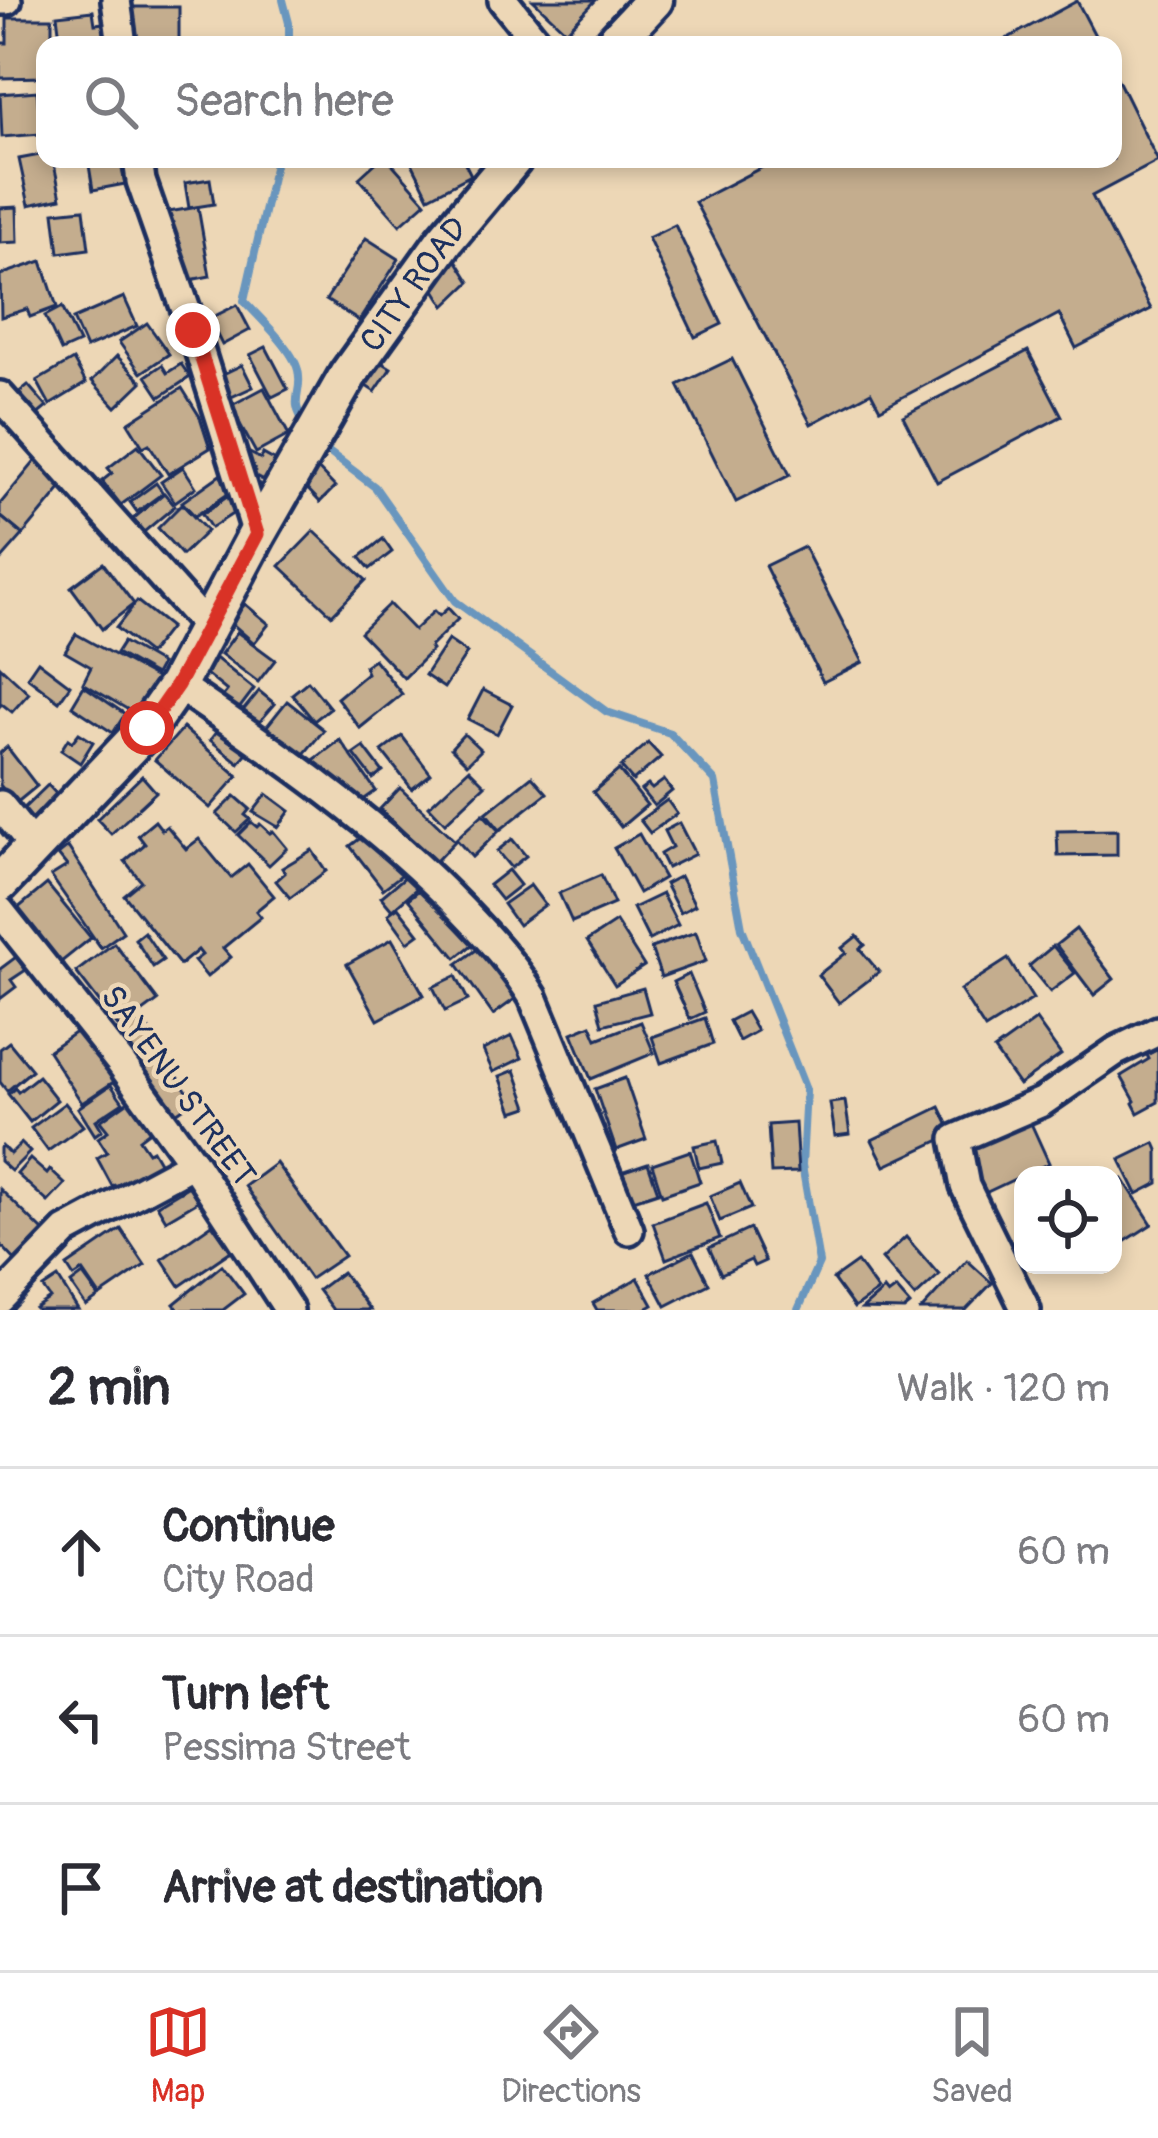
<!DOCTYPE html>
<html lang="en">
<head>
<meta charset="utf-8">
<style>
	:root { --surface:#fff; --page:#f7f7f7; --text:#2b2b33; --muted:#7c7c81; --line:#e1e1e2; --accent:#d93025 }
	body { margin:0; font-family:Pangolin,sans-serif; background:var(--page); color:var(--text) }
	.controls { position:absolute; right:36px; bottom:36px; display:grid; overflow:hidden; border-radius:24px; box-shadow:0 6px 18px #0003 }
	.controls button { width:108px; height:108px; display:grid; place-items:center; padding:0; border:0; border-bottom:3px solid var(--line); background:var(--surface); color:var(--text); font:60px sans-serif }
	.stop { position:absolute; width:36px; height:36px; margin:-27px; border:9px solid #d93025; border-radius:50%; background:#fff }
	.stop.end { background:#d93025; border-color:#fff; box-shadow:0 3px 12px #0008 }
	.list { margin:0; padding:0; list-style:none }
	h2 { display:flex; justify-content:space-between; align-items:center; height:156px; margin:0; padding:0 48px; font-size:51px }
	h2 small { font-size:39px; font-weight:400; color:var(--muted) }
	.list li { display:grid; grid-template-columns:78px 1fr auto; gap:36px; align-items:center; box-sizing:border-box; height:168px; padding:0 48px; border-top:3px solid var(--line) }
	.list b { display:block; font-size:45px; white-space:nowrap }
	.list p { margin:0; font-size:39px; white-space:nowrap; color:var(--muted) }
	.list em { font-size:39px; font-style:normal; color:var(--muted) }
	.icon { flex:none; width:66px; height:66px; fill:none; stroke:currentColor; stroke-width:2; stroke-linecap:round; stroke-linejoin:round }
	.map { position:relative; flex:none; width:1158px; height:1310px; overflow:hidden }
	.search { position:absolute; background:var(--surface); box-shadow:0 6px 18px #0003; left:36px; right:36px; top:36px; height:132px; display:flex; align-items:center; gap:30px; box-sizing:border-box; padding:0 42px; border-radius:24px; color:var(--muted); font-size:45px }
	.sheet { height:660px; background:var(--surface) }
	nav { display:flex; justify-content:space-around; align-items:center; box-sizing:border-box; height:168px; border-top:3px solid var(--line); background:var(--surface); font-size:33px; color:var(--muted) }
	nav a { display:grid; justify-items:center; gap:6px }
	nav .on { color:var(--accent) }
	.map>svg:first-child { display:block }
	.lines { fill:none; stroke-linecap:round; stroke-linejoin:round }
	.stream { stroke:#6996be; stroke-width:8 }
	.building { fill:#c4ad8e; stroke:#1b2f5e; stroke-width:3 }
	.street-casing { stroke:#1b2f5e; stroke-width:36 }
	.secondary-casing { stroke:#1b2f5e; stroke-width:45 }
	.street { stroke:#edd7b6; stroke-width:27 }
	.secondary { stroke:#edd7b6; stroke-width:36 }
	.route { stroke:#d93025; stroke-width:15 }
	.labels { text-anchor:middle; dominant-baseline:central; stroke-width:9; stroke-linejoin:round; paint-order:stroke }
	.street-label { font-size:33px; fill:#1b2f5e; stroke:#edd7b6 }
</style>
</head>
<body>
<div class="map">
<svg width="1158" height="1310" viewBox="0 0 1158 1310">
	<rect width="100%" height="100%" fill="#edd7b6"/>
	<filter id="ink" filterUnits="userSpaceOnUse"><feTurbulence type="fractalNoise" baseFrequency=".00833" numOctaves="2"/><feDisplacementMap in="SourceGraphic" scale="24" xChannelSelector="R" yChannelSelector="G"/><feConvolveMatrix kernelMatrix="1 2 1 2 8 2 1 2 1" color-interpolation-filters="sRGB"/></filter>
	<g filter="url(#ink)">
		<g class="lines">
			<g class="stream">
				<polyline points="283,0 289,23 289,45"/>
				<path d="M276,159l-32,142c15,16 49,48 54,69 6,24 -11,29 8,55"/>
				<polyline points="322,447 375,487 455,601 607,712 670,733 715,781 742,928 806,1090 802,1165 819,1263 798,1310"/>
			</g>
		</g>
		<g class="building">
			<polygon points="533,0 596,0 566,31"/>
			<polygon points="1077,1 1100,45 996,45 1008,38"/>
			<rect x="125" y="7" width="54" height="38"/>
			<polygon points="93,11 95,24 104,23 107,45 61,45 57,15"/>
			<polygon points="7,18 52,18 52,45 45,45 45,77 0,78 0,43 7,43"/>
			<polygon points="1113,70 1158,161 1092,196 1151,309 1076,348 1059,314 880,409 871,392 811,424 695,202 778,159 1113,159"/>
			<polygon points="37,91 41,134 2,137 0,94"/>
			<polygon points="45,154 45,159 53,159 61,198 29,205 19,159"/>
			<polygon points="88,159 120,159 125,184 93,190"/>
			<polygon points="380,159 388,159 426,202 400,225 359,178"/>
			<polygon points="410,159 463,159 471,175 429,197"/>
			<polygon points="210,179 214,204 189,208 185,183"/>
			<polygon points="17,207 18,242 0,243 0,208"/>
			<polygon points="198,207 210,276 170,284 157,214"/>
			<polygon points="84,209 89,249 59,253 54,212"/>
			<polygon points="675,225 722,324 695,337 648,238"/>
			<polygon points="366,238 399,259 359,321 326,300"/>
			<polygon points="446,244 470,282 445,306 418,262"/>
			<polygon points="42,261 57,307 30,317 27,309 1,317 0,275"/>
			<polygon points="124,297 137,326 86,348 73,319"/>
			<polygon points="237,305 250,330 222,345 209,319"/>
			<polygon points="62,307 79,343 61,351 45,316"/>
			<polygon points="147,323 169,354 141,373 119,342"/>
			<polygon points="266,347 288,389 272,397 250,355"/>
			<polygon points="1028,351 1062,416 937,482 903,416"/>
			<polygon points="117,356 142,382 116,407 92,381"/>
			<polygon points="375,358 391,368 375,392 360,382"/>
			<polygon points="732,359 790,475 736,502 678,385"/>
			<polygon points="73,360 86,383 50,405 37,381"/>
			<polygon points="181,364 190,377 160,397 146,376 162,365 167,373"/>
			<polygon points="242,365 253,387 229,398 219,376"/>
			<polygon points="28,385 47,407 36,416 17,394"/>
			<polygon points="182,388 200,417 210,448 168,474 149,444 143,447 128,423"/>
			<polygon points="264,388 289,435 256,453 230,406"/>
			<polygon points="138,445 161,475 121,505 102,481 112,473 108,468"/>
			<polygon points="246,451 261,459 263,454 281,464 270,484 253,475 255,470 240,462"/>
			<polygon points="37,459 66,483 23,535 0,516 0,504"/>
			<polygon points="313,464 335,487 320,502 298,479"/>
			<polygon points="183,467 196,487 175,502 161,482"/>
			<polygon points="220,475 231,492 195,516 182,502"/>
			<polygon points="156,483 163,493 137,512 130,502"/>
			<polygon points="164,493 175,506 144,532 133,519"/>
			<polygon points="230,495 240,509 211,528 202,514"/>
			<polygon points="182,504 207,531 182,555 158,528"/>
			<polygon points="0,516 23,535 0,561"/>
			<polygon points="314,531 366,580 332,615 280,566"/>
			<polygon points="383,539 392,552 370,569 360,557"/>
			<polygon points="804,547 863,662 823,682 765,566"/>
			<polygon points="103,563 134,604 102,629 71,587"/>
			<polygon points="137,601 170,627 149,654 116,628"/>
			<polygon points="245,604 269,624 254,643 230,622"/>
			<polygon points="389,604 414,630 434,611 439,616 448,608 458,619 430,647 432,650 404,678 360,632"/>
			<polygon points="237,632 275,660 258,682 221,654"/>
			<polygon points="76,634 158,679 137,715 83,683 91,667 65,652"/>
			<polygon points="448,640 467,653 444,688 425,675"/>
			<polygon points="123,642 161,664 155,675 116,653"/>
			<polygon points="207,651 254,689 232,718 216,705 227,691 196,666"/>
			<polygon points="374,659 402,694 360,728 337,698 367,673 364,666"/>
			<polygon points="38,661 70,685 59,701 27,677"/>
			<polygon points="0,666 29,693 12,712 2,704 0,706"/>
			<polygon points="308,681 330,708 314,721 292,694"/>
			<polygon points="84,686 125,714 113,733 72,706"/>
			<polygon points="483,690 512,705 497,734 468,719"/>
			<polygon points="259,691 275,704 256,726 241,713"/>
			<polygon points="287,701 324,730 299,760 263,731"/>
			<polygon points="223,723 252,746 239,763 210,740"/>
			<polygon points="183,728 238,776 210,808 155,760"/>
			<polygon points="79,733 93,742 80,763 61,750 68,739 72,742"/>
			<polygon points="464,734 481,750 467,764 451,748"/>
			<polygon points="402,736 431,774 412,789 382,751"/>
			<polygon points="340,740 376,791 352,808 325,770 320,775 311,762"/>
			<polygon points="648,743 661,757 633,781 621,767"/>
			<polygon points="7,747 37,786 15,804 0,785 0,753"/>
			<polygon points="364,747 383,772 373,779 354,754"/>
			<polygon points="469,769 485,785 445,823 429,806"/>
			<polygon points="619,770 647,805 621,827 593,792"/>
			<polygon points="142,776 156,792 111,834 97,819"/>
			<polygon points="532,776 547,793 500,830 486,813"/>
			<polygon points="664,780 672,791 654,806 641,790 648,785 652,789"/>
			<polygon points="48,785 60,798 33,824 21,811"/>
			<polygon points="400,788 455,841 435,862 380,809"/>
			<polygon points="267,794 290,811 278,827 253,812"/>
			<polygon points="235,796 250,809 245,815 250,819 236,832 217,814"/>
			<polygon points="667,800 677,814 650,833 640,820"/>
			<polygon points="483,814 499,831 472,857 456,839"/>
			<polygon points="155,821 162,830 167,826 186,849 199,839 231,878 248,864 274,896 256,911 261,917 223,948 231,957 207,977 194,961 202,955 198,950 180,965 124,895 141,881 125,861 145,844 138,835"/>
			<polygon points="251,822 257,827 260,824 270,833 273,831 287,848 269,865 238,835"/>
			<polygon points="679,823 695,854 667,868 660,854 672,847 664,831"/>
			<polygon points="371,830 404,873 383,889 350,846"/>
			<polygon points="1117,830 1117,855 1058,856 1057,831"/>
			<polygon points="639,834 664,878 639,893 614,848"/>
			<polygon points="512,839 526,856 511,868 497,851"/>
			<polygon points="68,847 123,932 101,948 51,876 67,866 58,855"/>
			<polygon points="312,850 326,871 290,898 276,881 285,873 282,868"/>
			<polygon points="413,870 424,882 392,910 381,897"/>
			<polygon points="508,870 520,885 501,900 489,885"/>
			<polygon points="601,875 614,904 572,922 559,893"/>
			<polygon points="680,876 695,905 680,913 665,884"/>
			<polygon points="430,881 478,940 456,958 408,899"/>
			<polygon points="47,884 91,938 60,963 17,909"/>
			<polygon points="530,885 545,905 518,925 503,904"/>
			<polygon points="662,894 678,925 649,940 633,908"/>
			<polygon points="398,907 419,934 408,942 388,914"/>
			<polygon points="616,922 644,966 615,985 587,941"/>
			<polygon points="1076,929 1114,979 1094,995 1056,945"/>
			<polygon points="144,932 163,960 153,967 135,939"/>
			<polygon points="696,932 706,961 661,977 651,948"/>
			<polygon points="857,936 865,945 860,949 879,972 839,1003 818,975 846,953 842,948"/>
			<polygon points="392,939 424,995 378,1020 347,964"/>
			<polygon points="114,943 158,1001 120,1029 76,972"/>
			<polygon points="483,945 519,996 493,1015 457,964"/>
			<polygon points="1053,946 1075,973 1050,992 1029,966"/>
			<polygon points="16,957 26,970 11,980 16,987 0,999 0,969"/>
			<polygon points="1008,959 1033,999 985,1029 960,990"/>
			<polygon points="689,974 705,1012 690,1019 673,982"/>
			<polygon points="456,976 468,1000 445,1011 433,987"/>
			<polygon points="643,988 650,1013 603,1025 597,1001"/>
			<polygon points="746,1012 757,1031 739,1041 729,1021"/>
			<polygon points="705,1018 713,1044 661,1063 652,1037"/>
			<polygon points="143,1020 193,1101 173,1115 122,1033"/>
			<polygon points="1036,1020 1061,1055 1019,1085 994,1050"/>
			<polygon points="641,1022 654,1053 591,1079 572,1033 591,1025 597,1039"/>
			<polygon points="80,1029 115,1081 82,1103 48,1051"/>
			<polygon points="512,1036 522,1058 493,1072 483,1050"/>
			<polygon points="9,1042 32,1070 7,1091 0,1082 0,1049"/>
			<polygon points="1158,1049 1158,1102 1138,1113 1133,1103 1135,1101 1121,1076 1149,1059 1147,1055"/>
			<polygon points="515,1070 528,1107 513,1112 500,1076"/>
			<polygon points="38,1076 57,1100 30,1122 8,1094 15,1088 18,1092"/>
			<polygon points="625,1078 646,1139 616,1150 595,1089"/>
			<polygon points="111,1085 123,1102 96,1120 102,1130 95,1135 78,1108"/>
			<polygon points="134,1097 155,1127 139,1139 148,1152 152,1150 163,1169 120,1193 115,1185 112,1186 97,1158 107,1152 98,1138 108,1131 100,1121"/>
			<polygon points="845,1101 850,1134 835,1136 830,1103"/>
			<polygon points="65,1103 83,1126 48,1151 31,1128"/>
			<polygon points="940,1107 953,1134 885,1166 872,1140"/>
			<polygon points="1029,1119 1049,1163 985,1193 964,1150"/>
			<polygon points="795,1123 798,1172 771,1173 768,1125"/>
			<polygon points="717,1141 722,1163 699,1168 694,1146"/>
			<polygon points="21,1143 30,1152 11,1171 0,1161 0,1148 2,1146 10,1154"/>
			<polygon points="1155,1143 1158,1150 1158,1183 1137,1194 1120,1160"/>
			<polygon points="690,1151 700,1182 662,1195 652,1164"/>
			<polygon points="30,1159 47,1174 50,1170 65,1184 48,1202 17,1174"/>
			<polygon points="276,1163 344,1256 310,1279 245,1186"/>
			<polygon points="648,1163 658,1192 627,1202 618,1173"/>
			<polygon points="1123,1179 1152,1224 1121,1244 1113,1232 1113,1186"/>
			<polygon points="740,1183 751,1208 720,1221 710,1196"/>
			<polygon points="189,1186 198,1201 166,1220 157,1205"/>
			<polygon points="0,1189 47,1235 18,1263 0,1244"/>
			<polygon points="706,1203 720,1238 666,1259 653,1223"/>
			<polygon points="212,1224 231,1251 180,1286 162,1259"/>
			<polygon points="121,1229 145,1265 100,1296 83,1271 74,1277 67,1266"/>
			<polygon points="750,1229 765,1261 754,1266 751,1260 721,1274 709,1248"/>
			<polygon points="906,1237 939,1275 915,1297 882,1259"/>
			<polygon points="693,1252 709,1284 666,1306 649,1274"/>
			<polygon points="967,1260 992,1283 966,1310 921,1310"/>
			<polygon points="857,1262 878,1291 854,1308 833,1279"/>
			<polygon points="222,1265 244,1294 223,1310 179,1310 174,1304"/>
			<polygon points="342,1272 370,1310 333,1310 318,1290"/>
			<polygon points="83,1275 99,1297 86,1306 71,1284"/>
			<polygon points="58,1278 78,1310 37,1310 35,1308 50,1298 43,1288"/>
			<polygon points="638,1278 653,1305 644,1310 597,1310 593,1303"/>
			<polygon points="896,1289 910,1305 904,1310 862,1309 884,1290 888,1295"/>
		</g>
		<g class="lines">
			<g class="street-casing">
				<g id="street">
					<polyline points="0,0 7,0"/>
					<polyline points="116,0 122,45"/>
					<polyline points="503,0 539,45"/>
					<polyline points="138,159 141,181 193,330 257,534"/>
					<polyline points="0,396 206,626"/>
					<path d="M177,685c100,68 202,138 285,225 27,28 51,54 71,87l96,233"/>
					<polyline points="0,805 34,847"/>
					<polyline points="0,911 120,1062 193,1163 289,1310"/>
					<polyline points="0,1299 66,1231 193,1163"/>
					<polyline points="1026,1310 965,1186 956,1139 1042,1102 1116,1051 1158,1031"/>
				</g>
			</g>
			<g class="secondary-casing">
				<g id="secondary">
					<polyline points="612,45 654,0"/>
					<path id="s1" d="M0,883l147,-155 30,-43 80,-151 91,-159 97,-135 68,-81"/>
				</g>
			</g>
			<use href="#street" class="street"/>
			<use href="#secondary" class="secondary"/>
		</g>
	</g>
	<g class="lines" filter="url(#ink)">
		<polyline class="route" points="147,728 177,685 257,534 193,330"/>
	</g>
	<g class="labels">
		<g class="street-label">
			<text stroke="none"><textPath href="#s1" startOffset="732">CITY ROAD</textPath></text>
			<text transform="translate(178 1086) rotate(54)">SAYENU STREET</text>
		</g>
	</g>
</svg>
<div class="controls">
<button><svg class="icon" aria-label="locate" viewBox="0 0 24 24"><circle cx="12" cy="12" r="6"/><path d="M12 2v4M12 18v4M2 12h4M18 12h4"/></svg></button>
</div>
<div class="stop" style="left:147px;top:728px"></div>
<div class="stop end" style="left:193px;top:330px"></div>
<div class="search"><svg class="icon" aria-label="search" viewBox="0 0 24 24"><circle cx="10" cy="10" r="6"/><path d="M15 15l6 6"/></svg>Search here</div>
</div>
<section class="sheet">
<h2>2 min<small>Walk · 120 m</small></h2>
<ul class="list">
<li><svg class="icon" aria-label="ahead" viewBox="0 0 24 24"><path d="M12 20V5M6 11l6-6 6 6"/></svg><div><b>Continue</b><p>City Road</p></div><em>60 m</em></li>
<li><svg class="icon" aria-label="left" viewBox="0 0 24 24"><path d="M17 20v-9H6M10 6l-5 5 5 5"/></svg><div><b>Turn left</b><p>Pessima Street</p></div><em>60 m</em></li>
<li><svg class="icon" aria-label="arrive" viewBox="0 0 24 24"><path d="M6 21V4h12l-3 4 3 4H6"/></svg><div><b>Arrive at destination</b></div></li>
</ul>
</section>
<nav>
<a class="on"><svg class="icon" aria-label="map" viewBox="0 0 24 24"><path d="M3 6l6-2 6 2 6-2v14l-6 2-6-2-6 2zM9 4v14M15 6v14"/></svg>Map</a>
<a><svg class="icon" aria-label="directions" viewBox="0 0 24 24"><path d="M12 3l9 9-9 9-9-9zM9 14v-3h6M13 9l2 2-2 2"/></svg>Directions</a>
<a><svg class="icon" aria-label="saved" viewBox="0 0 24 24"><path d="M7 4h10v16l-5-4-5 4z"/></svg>Saved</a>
</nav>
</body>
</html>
